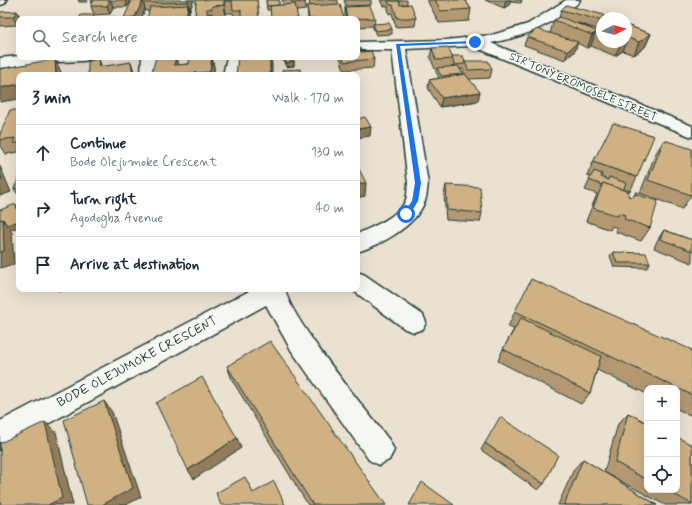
<!DOCTYPE html>
<html lang="en">
<head>
<meta charset="utf-8">
<style>
	:root { --surface:#fff; --page:#f6f6f7; --text:#1f2937; --muted:#747a83; --line:#e0e1e3 }
	body { margin:0; font-family:Mynerve,sans-serif; background:var(--page); color:var(--text) }
	.controls { position:absolute; right:12px; bottom:12px; display:grid; overflow:hidden; border-radius:8px; box-shadow:0 4px 16px #0002 }
	.controls button { width:36px; height:36px; display:grid; place-items:center; padding:0; border:0; border-bottom:1px solid var(--line); background:var(--surface); color:var(--text); font:20px sans-serif }
	.compass { position:absolute; left:596px; top:12px; width:36px; height:36px; border-radius:50%; background:var(--surface); box-shadow:0 4px 16px #0002; rotate:84deg }
	.stop { position:absolute; width:12px; height:12px; margin:-9px; border:3px solid #1a73e8; border-radius:50%; background:#fff }
	.stop.end { background:#1a73e8; border-color:#fff; box-shadow:0 1px 4px #0008 }
	.list { margin:0; padding:0; list-style:none }
	h2 { display:flex; justify-content:space-between; align-items:center; height:52px; margin:0; padding:0 16px; font-size:17px }
	h2 small { font-size:13px; font-weight:400; color:var(--muted) }
	.list li { display:grid; grid-template-columns:26px 1fr auto; gap:12px; align-items:center; box-sizing:border-box; height:56px; padding:0 16px; border-top:1px solid var(--line) }
	.list b { display:block; font-size:15px; white-space:nowrap }
	.list p { margin:0; font-size:13px; white-space:nowrap; color:var(--muted) }
	.list em { font-size:13px; font-style:normal; color:var(--muted) }
	.icon { flex:none; width:22px; height:22px; fill:none; stroke:currentColor; stroke-width:2; stroke-linecap:round; stroke-linejoin:round }
	.map { position:relative; flex:none; width:692px; height:505px; overflow:hidden }
	.search { position:absolute; background:var(--surface); box-shadow:0 4px 16px #0002; left:16px; top:16px; width:344px; height:44px; display:flex; align-items:center; gap:10px; box-sizing:border-box; padding:0 14px; border-radius:8px; color:var(--muted); font-size:15px }
	.panel { position:absolute; background:var(--surface); box-shadow:0 4px 16px #0002; left:16px; top:72px; width:344px; height:220px; border-radius:8px }
	.map>svg:first-child { display:block }
	.lines { fill:none; stroke-linecap:round; stroke-linejoin:round }
	.minor-casing { stroke:#1f3d34; stroke-width:3 }
	.minor { fill:#f6f6f2; fill-rule:evenodd }
	.wall { fill:#b39872; stroke:#1f3d34; fill-rule:evenodd }
	.shaded-wall { fill:#927c5c; stroke:#1f3d34 }
	.building { fill:#d0b184; stroke:#1f3d34 }
	.route { fill:#1a73e8 }
	.labels { text-anchor:middle; dominant-baseline:central; stroke-width:3; stroke-linejoin:round; paint-order:stroke }
	.far-street-label { font-size:11px; fill:#1f3d34; stroke:#f6f6f2 }
	.street-label { font-size:13px; fill:#1f3d34; stroke:#f6f6f2 }
</style>
</head>
<body>
<div class="map">
<svg width="692" height="505" viewBox="0 0 692 505">
	<rect width="100%" height="100%" fill="#ebe1d1"/>
	<filter id="ink" filterUnits="userSpaceOnUse"><feTurbulence type="fractalNoise" baseFrequency=".025" numOctaves="2"/><feDisplacementMap in="SourceGraphic" scale="8" xChannelSelector="R" yChannelSelector="G"/><feConvolveMatrix kernelMatrix="1 2 1 2 8 2 1 2 1" color-interpolation-filters="sRGB"/></filter>
	<g filter="url(#ink)">
		<g class="lines">
			<g class="minor-casing">
				<g id="minor">
					<polygon points="0,0 7,0 4,4 0,5"/>
					<path d="M566,0h14c-3,5 -9,8 -14,12 -23,17 -47,26 -75,31l201,83v11l-220,-91 -66,3 22,134c-1,6 -1,13 -3,18 -9,25 -44,44 -68,51v-18c15,-7 39,-16 48,-32 3,-5 2,-13 3,-19l-16,-133h-35v-8l89,-2 46,-5 36,-11z"/>
					<polygon points="19,56 19,57 90,57 88,60 83,61 36,63 0,68 0,58"/>
					<polygon points="142,57 156,57 157,75 141,75"/>
					<polygon points="227,57 241,57 239,75 223,75"/>
					<polygon points="357,272 365,275 423,315 426,322 423,329 414,332 405,329 351,289 357,289"/>
					<path d="M253,289h33c-3,21 86,128 103,151l5,10 -5,10 -10,5 -10,-5 -78,-110 -25,-45 -266,145v-29z"/>
				</g>
			</g>
			<use href="#minor" class="minor"/>
		</g>
		<g class="wall">
			<polygon points="78,0 88,0 87,2 79,2"/>
			<polygon points="91,0 129,0 130,2 127,7 113,7 110,14 94,15 91,6 92,3"/>
			<polygon points="194,0 190,10 189,10 190,17 146,11 145,9 141,19 124,19 124,18 143,2"/>
			<polygon points="196,0 257,0 259,19 234,19 233,13 226,13 226,17 214,18 214,19 195,19"/>
			<polygon points="266,0 279,0 279,6 283,5 282,0 305,0 306,10 297,11 267,10"/>
			<polygon points="309,0 338,0 338,4 344,19 308,19 307,6 310,6"/>
			<polygon points="344,0 371,0 371,5 346,6"/>
			<polygon points="380,0 407,0 407,4 416,18 415,26 396,27 392,13 389,14 388,9 388,6 383,6"/>
			<polygon points="428,0 465,0 471,9 469,21 439,23 428,2"/>
			<polygon points="485,0 522,0 521,3 510,2 509,5 504,8"/>
			<polygon points="345,7 375,18 374,24 392,29 392,34 376,35 373,28 373,26 357,27 357,19 345,19"/>
			<polygon points="561,10 602,18 601,24 597,29 578,23 599,32 602,30 602,42 626,42 626,25 651,34 645,47 634,55 623,51 615,56 591,46 587,48 577,43 575,51 565,60 524,45 527,37 550,33 554,20 559,18"/>
			<polygon points="0,12 19,19 19,22 17,25 0,26"/>
			<path d="M432,48l33,13 27,8 -2,9 -21,1 9,22 -38,6 -12,-19 1,-8 10,-2 -3,-6v-3h-1l-5,-12zM460,69h3v1l2,4h-2z"/>
			<polygon points="361,52 374,59 373,68 344,70 340,57 357,57"/>
			<polygon points="190,57 212,57 214,67 214,75 151,75 178,65 189,64"/>
			<polygon points="283,57 294,61 294,66 286,67 284,62"/>
			<polygon points="19,110 19,153 18,152 6,154 0,144 0,134"/>
			<polygon points="664,140 691,195 682,209 651,197 650,228 641,241 616,232 617,228 612,226 610,230 586,221 597,194 585,190 591,177 587,176 593,162 637,177 630,191 624,189 623,190 628,196 633,197 636,192 640,193 656,153"/>
			<polygon points="19,177 19,196 14,189"/>
			<polygon points="446,185 482,213 480,222 446,220 444,195"/>
			<polygon points="664,230 692,240 692,263 654,248 658,239"/>
			<polygon points="613,252 650,263 647,268 614,267 610,256"/>
			<polygon points="515,311 692,350 692,416 677,409 677,388 647,388 647,394 597,370 590,393 581,404 498,361 503,349 514,329 508,327"/>
			<polygon points="227,366 386,505 308,505 232,380"/>
			<polygon points="628,413 647,423 647,490 677,490 692,445 692,505 665,505 604,472 618,424"/>
			<polygon points="485,443 544,484 538,490 481,450"/>
			<polygon points="583,459 657,505 558,505 574,469"/>
		</g>
		<g class="shaded-wall">
			<polygon points="108,0 111,0 113,7 110,14 107,6"/>
			<polygon points="125,0 129,0 130,2 127,7"/>
			<polygon points="143,0 145,9 141,19 136,19 135,17"/>
			<polygon points="189,0 194,0 190,10 188,2"/>
			<polygon points="506,0 511,0 509,5 504,8"/>
			<polygon points="224,1 226,13 226,17 224,5"/>
			<polygon points="188,5 190,17 190,19 186,19"/>
			<polygon points="17,11 21,19 19,19 19,22 17,25 13,17"/>
			<polygon points="604,15 603,18 602,18 601,24 597,29 600,20"/>
			<polygon points="595,33 591,46 587,48 592,35"/>
			<polygon points="651,34 645,47 634,55 639,42"/>
			<polygon points="628,38 623,51 615,56 621,43 622,42 626,42 626,39"/>
			<polygon points="578,42 575,51 565,60 568,51"/>
			<polygon points="176,57 179,69 174,65"/>
			<polygon points="212,57 214,67 214,75 211,75 210,72"/>
			<polygon points="270,57 271,57 272,65 272,75 270,75"/>
			<polygon points="55,59 61,72 61,75 56,75"/>
			<polygon points="99,59 102,68 99,67"/>
			<polygon points="294,61 294,66 286,67 286,63"/>
			<polygon points="131,62 134,71 135,75 133,75"/>
			<polygon points="19,84 19,99 0,102 0,88"/>
			<polygon points="480,92 478,101 440,107 442,98"/>
			<polygon points="371,127 370,136 357,138 357,129"/>
			<polygon points="0,166 11,192 0,196"/>
			<polygon points="366,183 365,196 357,198 357,184"/>
			<polygon points="16,204 19,209 19,216"/>
			<polygon points="3,219 19,221 19,227 10,230 12,232 14,264 0,268 0,252"/>
			<polygon points="57,289 64,289 58,291"/>
			<polygon points="104,401 112,412 141,497 126,505 102,505"/>
			<polygon points="45,422 56,432 73,505 48,505"/>
			<polygon points="237,438 241,448 194,479 188,470"/>
		</g>
		<g class="building">
			<polygon points="94,0 110,0 107,6 91,6"/>
			<polygon points="132,0 143,0 135,17 124,18"/>
			<polygon points="145,0 189,0 188,2 143,3"/>
			<polygon points="196,0 257,0 259,19 241,19 241,10 233,10 232,1 224,1 224,5 212,6 212,9 207,9 207,14 212,13 212,19 195,19"/>
			<polygon points="266,0 279,0 279,5 267,6"/>
			<polygon points="292,0 305,0 306,2 292,3"/>
			<polygon points="435,0 465,0 471,9 441,11"/>
			<polygon points="388,1 399,1 400,5 411,4 416,18 397,18 393,5 390,5"/>
			<polygon points="295,4 298,19 271,19 270,6"/>
			<polygon points="340,4 344,19 309,19 307,6"/>
			<polygon points="188,5 186,19 147,19 150,7"/>
			<polygon points="566,5 604,15 600,20 561,10"/>
			<polygon points="370,6 375,18 347,19 345,7"/>
			<polygon points="17,11 13,17 0,17 0,12"/>
			<polygon points="81,15 94,15 93,18 117,17 116,19 79,19"/>
			<polygon points="560,17 599,32 602,30 602,36 595,33 592,35 554,20"/>
			<polygon points="389,23 392,29 376,31 373,24"/>
			<polygon points="626,25 651,34 639,42 628,38 626,39"/>
			<polygon points="537,29 578,42 568,51 527,37"/>
			<polygon points="448,47 453,59 436,60 432,48"/>
			<polygon points="360,48 361,52 371,51 374,59 344,62 343,57 357,57 357,49"/>
			<polygon points="452,56 463,56 465,61 464,64 454,65"/>
			<polygon points="156,57 176,57 174,65 189,64 190,57 212,57 210,72 151,75"/>
			<polygon points="238,57 270,57 270,75 236,75"/>
			<polygon points="283,57 292,57 294,61 286,63"/>
			<polygon points="55,59 56,75 19,75 19,84 0,88 0,69"/>
			<polygon points="99,59 99,67 131,62 133,75 88,75 88,61"/>
			<polygon points="465,61 488,61 492,69 468,70"/>
			<polygon points="458,66 463,74 441,76 437,68"/>
			<polygon points="300,69 301,75 283,75 282,70"/>
			<polygon points="465,74 480,92 442,98 429,80"/>
			<polygon points="10,110 19,110 19,143 13,143 15,138 0,140 0,134"/>
			<polygon points="365,117 371,127 357,129 357,119"/>
			<polygon points="613,123 654,136 637,177 593,162"/>
			<polygon points="664,140 692,149 692,191 691,195 648,180"/>
			<polygon points="357,165 366,183 357,184"/>
			<polygon points="594,171 602,174 601,177 608,180 609,177 626,183 623,190 603,183 602,185 589,180"/>
			<polygon points="0,174 2,179 0,179"/>
			<polygon points="19,177 19,188 14,189"/>
			<polygon points="603,183 629,192 628,196 633,197 635,194 658,201 650,228 624,219 625,215 619,213 618,216 593,208"/>
			<polygon points="446,185 480,187 482,213 447,210"/>
			<polygon points="636,192 651,197 650,199 635,194"/>
			<polygon points="16,204 19,216 19,221 7,225 3,219 0,220 0,210"/>
			<polygon points="3,219 4,251 0,252 0,220"/>
			<polygon points="664,230 692,240 692,251 660,239"/>
			<polygon points="613,252 646,253 650,263 617,263"/>
			<polygon points="531,279 692,350 692,395 515,311"/>
			<polygon points="521,318 601,356 590,393 503,349"/>
			<polygon points="270,341 386,505 313,505 227,366"/>
			<polygon points="202,377 237,438 188,470 156,403"/>
			<polygon points="104,401 133,488 102,505 87,505 64,420"/>
			<polygon points="628,413 647,423 647,480 615,462"/>
			<polygon points="500,417 558,455 544,484 485,443"/>
			<polygon points="45,422 62,498 48,505 1,505 0,500 0,443"/>
			<polygon points="677,437 692,445 692,504 666,490 677,490"/>
			<polygon points="583,459 657,505 564,505"/>
			<polygon points="245,477 253,493 274,481 285,505 221,505 216,493"/>
			<polygon points="422,482 454,505 409,505"/>
		</g>
	</g>
	<polygon class="route" points="475,41 476,43 400,46 421,183 418,201 409,216 404,216 403,214 412,201 415,183 396,44"/>
	<g class="labels">
		<g class="far-street-label">
			<text transform="translate(583 87) rotate(23)">SIR TONY EROMOSELE STREET</text>
		</g>
		<g class="street-label">
			<text transform="translate(137 362) rotate(-28)">BODE OLEJUMOKE CRESCENT</text>
		</g>
	</g>
</svg>
<div class="controls">
<button>+</button>
<button>−</button>
<button><svg class="icon" aria-label="locate" viewBox="0 0 24 24"><circle cx="12" cy="12" r="6"/><path d="M12 2v4M12 18v4M2 12h4M18 12h4"/></svg></button>
</div>
<svg class="compass" viewBox="-18 -18 36 36"><path d="M0-13l5 13h-10z" fill="#e53935"/><path d="M0 13l5-13h-10z" fill="#747a83"/></svg>
<div class="stop" style="left:406px;top:214px"></div>
<div class="stop end" style="left:475px;top:42px"></div>
<div class="search"><svg class="icon" aria-label="search" viewBox="0 0 24 24"><circle cx="10" cy="10" r="6"/><path d="M15 15l6 6"/></svg>Search here</div>
<section class="panel">
<h2>3 min<small>Walk · 170 m</small></h2>
<ul class="list">
<li><svg class="icon" aria-label="ahead" viewBox="0 0 24 24"><path d="M12 20V5M6 11l6-6 6 6"/></svg><div><b>Continue</b><p>Bode Olejumoke Crescent</p></div><em>130 m</em></li>
<li><svg class="icon" aria-label="right" viewBox="0 0 24 24"><path d="M7 20v-9h11M14 6l5 5-5 5"/></svg><div><b>Turn right</b><p>Agodogba Avenue</p></div><em>40 m</em></li>
<li><svg class="icon" aria-label="arrive" viewBox="0 0 24 24"><path d="M6 21V4h12l-3 4 3 4H6"/></svg><div><b>Arrive at destination</b></div></li>
</ul>
</section>
</div>
</body>
</html>
